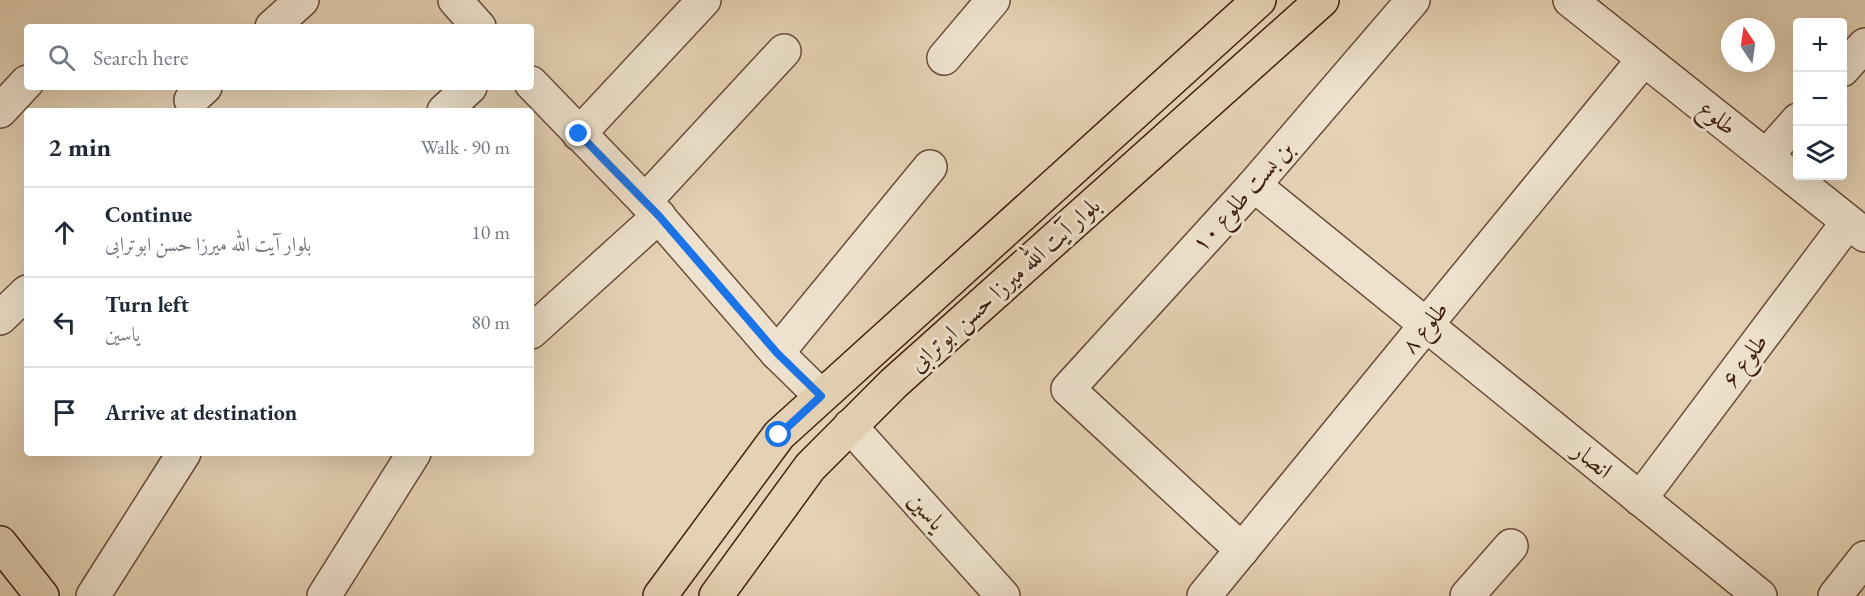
<!DOCTYPE html>
<html lang="en">
<head>
<meta charset="utf-8">
<style>
	:root { --surface:#fff; --page:#f6f6f7; --text:#1f2937; --muted:#747a83; --line:#e0e1e3 }
	body { margin:0; font-family:"EB Garamond",Amiri,serif; background:var(--page); color:var(--text) }
	.controls { position:absolute; right:18px; top:18px; display:grid; overflow:hidden; border-radius:6px; box-shadow:0 6px 24px #0002 }
	.controls button { width:54px; height:54px; display:grid; place-items:center; padding:0; border:0; border-bottom:2px solid var(--line); background:var(--surface); color:var(--text); font:30px sans-serif }
	.compass { position:absolute; left:1721px; top:18px; width:54px; height:54px; border-radius:50%; background:var(--surface); box-shadow:0 6px 24px #0002; rotate:347deg }
	.stop { position:absolute; width:18px; height:18px; margin:-14px; border:4px solid #1a73e8; border-radius:50%; background:#fff }
	.stop.end { background:#1a73e8; border-color:#fff; box-shadow:0 2px 6px #0008 }
	.list { margin:0; padding:0; list-style:none }
	h2 { display:flex; justify-content:space-between; align-items:center; height:78px; margin:0; padding:0 24px; font-size:26px }
	h2 small { font-size:20px; font-weight:400; color:var(--muted) }
	.list li { display:grid; grid-template-columns:39px 1fr auto; gap:18px; align-items:center; box-sizing:border-box; height:90px; padding:0 24px; border-top:2px solid var(--line) }
	.list b { display:block; font-size:22px; white-space:nowrap }
	.list p { margin:0; font-size:20px; white-space:nowrap; color:var(--muted) }
	.list em { font-size:20px; font-style:normal; color:var(--muted) }
	.icon { flex:none; width:33px; height:33px; fill:none; stroke:currentColor; stroke-width:2; stroke-linecap:round; stroke-linejoin:round }
	.map { position:relative; flex:none; width:1865px; height:596px; overflow:hidden }
	.search { position:absolute; background:var(--surface); box-shadow:0 6px 24px #0002; left:24px; top:24px; width:510px; height:66px; display:flex; align-items:center; gap:15px; box-sizing:border-box; padding:0 21px; border-radius:6px; color:var(--muted); font-size:22px }
	.panel { position:absolute; background:var(--surface); box-shadow:0 6px 24px #0002; left:24px; top:108px; width:510px; height:348px; border-radius:6px }
	.map>svg:first-child { display:block }
	.lines { fill:none; stroke-linecap:round; stroke-linejoin:round }
	.minor-casing { stroke:#694c38; stroke-width:36 }
	.major-casing { stroke:#40200e; stroke-width:36 }
	.minor { stroke:#eee2ce; stroke-width:33 }
	.major { stroke:#e5d2b4; stroke-width:33 }
	.route { stroke:#1a73e8; stroke-width:8 }
	.labels { text-anchor:middle; dominant-baseline:central; stroke-width:6; stroke-linejoin:round; paint-order:stroke }
	.street-label { font-size:24px; fill:#40200e; stroke:#eee2ce }
</style>
</head>
<body>
<div class="map">
<svg width="1865" height="596" viewBox="0 0 1865 596">
	<rect width="100%" height="100%" fill="#e5d2b4"/>
	<filter id="stains"><feTurbulence type="fractalNoise" baseFrequency=".00333" numOctaves="4"/><feColorMatrix values="0 0 0 0 .2 0 0 0 0 .09 0 0 0 0 .02 0 0 0 .5 -.17"/></filter>
	<radialGradient id="worn" r=".72"><stop offset=".6" stop-color="#630" stop-opacity="0"/><stop offset="1" stop-color="#630" stop-opacity=".3"/></radialGradient>
	<g class="lines">
		<g class="minor-casing">
			<g id="minor">
				<polyline points="455,0 479,27"/>
				<polyline points="1570,0 1865,235"/>
				<polyline points="272,27 302,0"/>
				<polyline points="944,58 993,0"/>
				<polyline points="1842,70 1865,45"/>
				<polyline points="531,83 645,201 777,353 821,396"/>
				<polyline points="191,100 205,87"/>
				<polyline points="0,111 27,82"/>
				<polyline points="444,111 470,87"/>
				<polyline points="579,134 704,0"/>
				<polyline points="1766,156 1798,120"/>
				<polyline points="1254,185 1760,596"/>
				<polyline points="645,201 784,51"/>
				<polyline points="0,318 27,292"/>
				<polyline points="531,332 659,216"/>
				<polyline points="777,353 930,167"/>
				<polyline points="850,426 1003,596"/>
				<polyline points="1640,499 1848,222"/>
				<polyline points="1242,550 1068,389 1254,185 1413,0"/>
				<polyline points="93,596 184,453"/>
				<polyline points="324,596 414,453"/>
				<polyline points="1204,596 1644,59"/>
				<polyline points="1467,596 1511,546"/>
				<polyline points="1835,596 1865,558"/>
			</g>
		</g>
		<g class="major-casing">
			<g id="major">
				<polyline points="0,543 42,596"/>
				<polyline points="660,596 779,435 1259,0"/>
				<polyline points="716,596 810,467 894,383 1322,0"/>
			</g>
		</g>
		<use href="#minor" class="minor"/>
		<use href="#major" class="major"/>
	</g>
	<g class="lines">
		<polyline class="route" points="579,134 659,216 777,353 821,396 779,435"/>
	</g>
	<g class="labels">
		<g class="street-label">
			<text transform="translate(1718 117) rotate(39)">طلوع</text>
			<text transform="translate(1242 196) rotate(-48)">بن بست طلوع ۱۰</text>
			<text transform="translate(1004 284) rotate(-42)">بلوار آیت الله میرزا حسن ابوترابی</text>
			<text transform="translate(1424 327) rotate(-51)">طلوع ۸</text>
			<text transform="translate(1744 360) rotate(-53)">طلوع ۶</text>
			<text transform="translate(1593 460) rotate(39)">انصار</text>
			<text transform="translate(927 511) rotate(48)">یاسین</text>
		</g>
	</g>
	<rect width="100%" height="100%" filter="url(#stains)"/>
	<rect width="100%" height="100%" fill="url(#worn)"/>
</svg>
<div class="controls">
<button>+</button>
<button>−</button>
<button><svg class="icon" aria-label="layers" viewBox="0 0 24 24"><path d="M12 4l9 5-9 5-9-5zM3 14l9 5 9-5"/></svg></button>
</div>
<svg class="compass" viewBox="-18 -18 36 36"><path d="M0-13l5 13h-10z" fill="#e53935"/><path d="M0 13l5-13h-10z" fill="#747a83"/></svg>
<div class="stop" style="left:779px;top:435px"></div>
<div class="stop end" style="left:579px;top:134px"></div>
<div class="search"><svg class="icon" aria-label="search" viewBox="0 0 24 24"><circle cx="10" cy="10" r="6"/><path d="M15 15l6 6"/></svg>Search here</div>
<section class="panel">
<h2>2 min<small>Walk · 90 m</small></h2>
<ul class="list">
<li><svg class="icon" aria-label="ahead" viewBox="0 0 24 24"><path d="M12 20V5M6 11l6-6 6 6"/></svg><div><b>Continue</b><p>بلوار آیت الله میرزا حسن ابوترابی</p></div><em>10 m</em></li>
<li><svg class="icon" aria-label="left" viewBox="0 0 24 24"><path d="M17 20v-9H6M10 6l-5 5 5 5"/></svg><div><b>Turn left</b><p>یاسین</p></div><em>80 m</em></li>
<li><svg class="icon" aria-label="arrive" viewBox="0 0 24 24"><path d="M6 21V4h12l-3 4 3 4H6"/></svg><div><b>Arrive at destination</b></div></li>
</ul>
</section>
</div>
</body>
</html>
